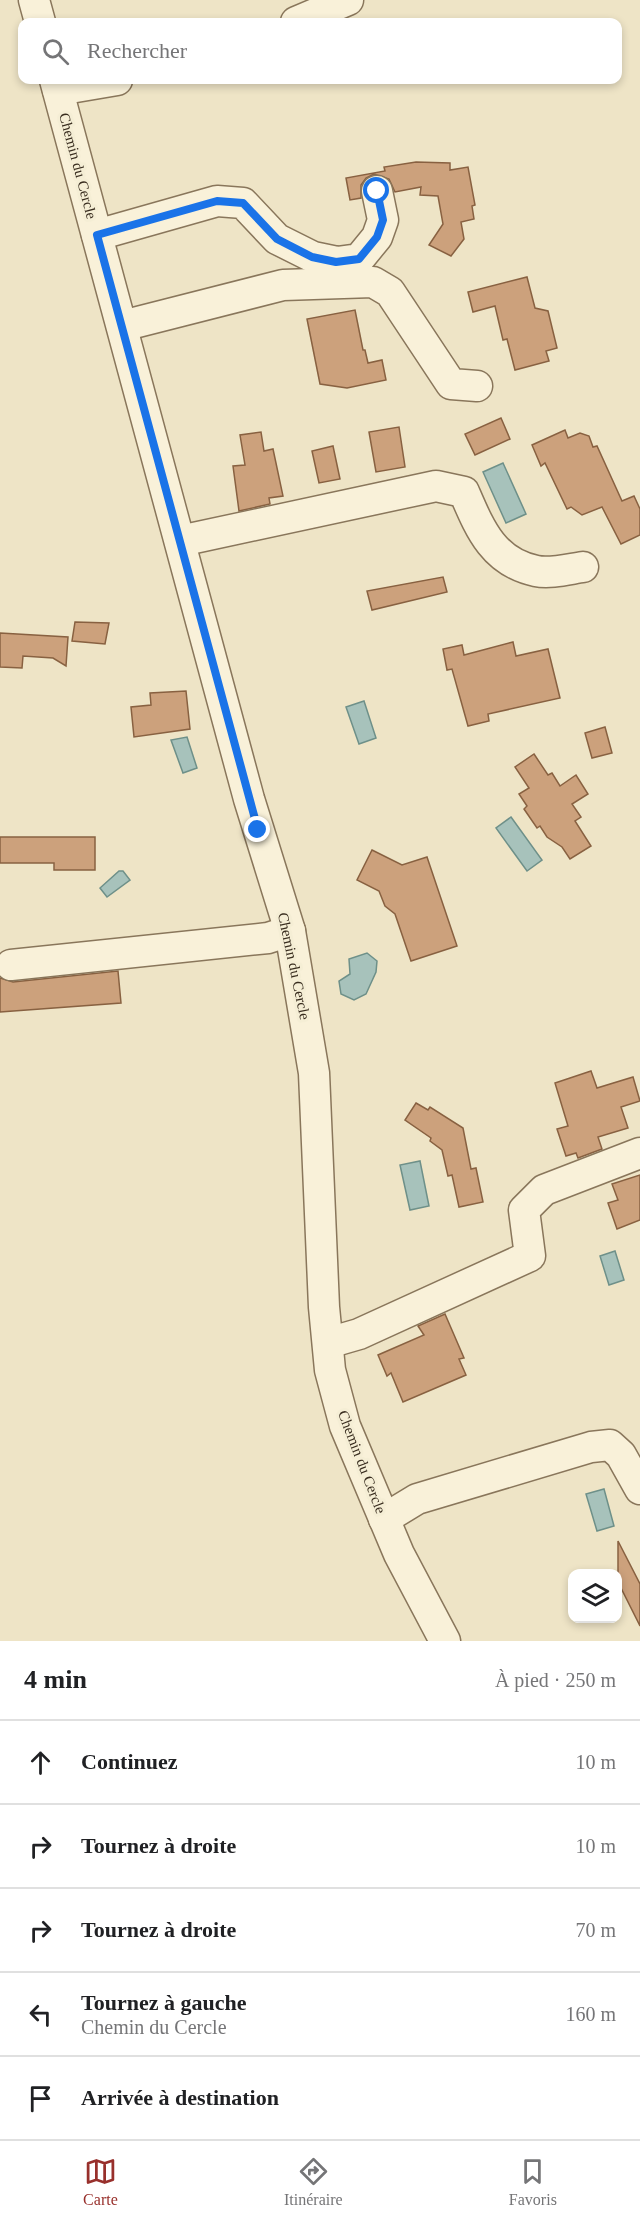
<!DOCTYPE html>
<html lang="fr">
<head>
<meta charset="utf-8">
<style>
	:root { --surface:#fff; --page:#f6f6f6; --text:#202124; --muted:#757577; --line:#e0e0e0; --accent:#98302c }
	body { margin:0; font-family:"Times New Roman",serif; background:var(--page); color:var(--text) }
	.controls { position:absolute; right:18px; bottom:18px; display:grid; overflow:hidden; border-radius:12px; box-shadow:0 3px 9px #0003 }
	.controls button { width:54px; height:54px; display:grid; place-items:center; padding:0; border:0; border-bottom:2px solid var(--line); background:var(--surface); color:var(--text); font:30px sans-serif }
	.stop { position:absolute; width:18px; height:18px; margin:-14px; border:4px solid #1a73e8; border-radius:50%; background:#fff }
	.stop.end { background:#1a73e8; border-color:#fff; box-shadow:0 2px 6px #0008 }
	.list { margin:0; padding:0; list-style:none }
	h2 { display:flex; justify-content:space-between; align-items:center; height:78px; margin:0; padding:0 24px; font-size:26px }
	h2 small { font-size:20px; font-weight:400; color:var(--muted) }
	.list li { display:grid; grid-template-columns:39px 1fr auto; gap:18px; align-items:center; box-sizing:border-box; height:84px; padding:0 24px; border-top:2px solid var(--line) }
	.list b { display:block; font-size:22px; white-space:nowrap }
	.list p { margin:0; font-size:20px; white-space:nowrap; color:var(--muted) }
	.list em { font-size:20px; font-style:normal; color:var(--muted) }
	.icon { flex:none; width:33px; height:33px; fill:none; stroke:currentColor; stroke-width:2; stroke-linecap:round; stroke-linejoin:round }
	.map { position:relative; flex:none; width:640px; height:1641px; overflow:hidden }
	.search { position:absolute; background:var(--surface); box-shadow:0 3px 9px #0003; left:18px; right:18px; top:18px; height:66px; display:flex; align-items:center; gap:15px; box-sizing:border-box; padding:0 21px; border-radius:12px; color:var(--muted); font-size:22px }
	.sheet { height:498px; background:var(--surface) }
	nav { display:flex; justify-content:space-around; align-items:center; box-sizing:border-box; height:84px; border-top:2px solid var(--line); background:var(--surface); font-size:16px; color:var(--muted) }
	nav a { display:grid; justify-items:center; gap:3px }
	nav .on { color:var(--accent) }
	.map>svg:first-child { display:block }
	.water { fill:#a7c2bb; stroke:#6e9089; stroke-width:1.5 }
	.building { fill:#cca17c; stroke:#886141; stroke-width:1.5 }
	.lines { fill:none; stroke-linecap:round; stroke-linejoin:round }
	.minor-casing { stroke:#89765b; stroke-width:33 }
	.minor { stroke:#f9f1d9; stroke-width:30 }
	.route { stroke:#1a73e8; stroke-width:8 }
	.labels { text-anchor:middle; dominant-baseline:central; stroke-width:6; stroke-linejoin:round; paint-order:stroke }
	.street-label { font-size:15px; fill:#392d1f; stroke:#f5eed5 }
</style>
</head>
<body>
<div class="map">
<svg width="640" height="1641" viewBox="0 0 640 1641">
	<rect width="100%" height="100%" fill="#eee4c6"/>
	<g class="water">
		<polygon points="503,463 526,514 506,523 483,472"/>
		<polygon points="364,701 376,738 359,744 346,707"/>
		<polygon points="187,737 197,768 183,773 171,740"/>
		<polygon points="511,817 542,860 527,871 496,828"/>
		<polygon points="119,871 123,871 130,880 107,897 100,888"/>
		<polygon points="367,953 377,961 376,972 366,994 354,1000 341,994 339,981 350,974 349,959"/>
		<polygon points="420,1161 429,1206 410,1210 400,1165"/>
		<polygon points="615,1251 624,1280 609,1285 600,1256"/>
		<polygon points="604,1489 614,1526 597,1531 586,1494"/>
	</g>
	<g class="building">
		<polygon points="416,162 450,163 450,170 468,167 475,205 472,206 474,219 461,222 464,239 451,256 429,245 443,224 438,196 420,195 421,187 395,192 389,179 374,174 366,178 361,185 361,198 350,200 346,178 385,171 384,167"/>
		<polygon points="527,277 535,308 548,311 557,348 546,351 549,361 515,370 507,339 503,340 495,306 473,312 468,292"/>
		<polygon points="355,310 363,350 365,350 368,363 382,360 386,380 347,388 320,384 307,319"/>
		<polygon points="501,418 510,439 475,455 465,434"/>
		<polygon points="399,427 405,467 376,472 369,432"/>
		<polygon points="565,430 568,438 580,433 589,436 593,447 597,446 622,501 634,496 640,509 640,535 621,544 602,507 582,515 571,507 567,509 545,463 541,466 532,445"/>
		<polygon points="261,432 264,451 273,449 283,496 269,498 270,504 239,511 233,466 245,465 240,435"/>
		<polygon points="333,446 340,479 319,483 312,451"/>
		<polygon points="443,577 447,592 372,610 367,591"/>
		<polygon points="75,622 109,623 105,644 72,641"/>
		<polygon points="0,633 68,637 66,666 53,658 23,656 22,668 0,667"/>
		<polygon points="513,642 516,656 548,649 560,698 488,714 489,721 468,726 452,669 447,670 443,649 462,645 464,655"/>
		<polygon points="186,691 190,729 134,737 131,707 151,705 150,693"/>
		<polygon points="605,727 612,753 592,758 585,733"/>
		<polygon points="534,754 548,775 552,773 560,786 576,775 588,794 572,804 581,817 575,821 591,846 570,859 562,847 547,837 540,826 537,828 524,809 527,806 519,794 529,788 515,767"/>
		<polygon points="0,837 95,837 95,870 54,870 54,863 0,863"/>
		<polygon points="372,850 402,865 427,857 457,946 411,961 395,914 385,906 379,891 357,880"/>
		<polygon points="118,971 121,1003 0,1012 0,978 13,982"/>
		<polygon points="591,1071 597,1088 633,1077 640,1101 621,1107 628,1128 598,1137 602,1149 578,1158 576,1153 566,1156 557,1129 568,1126 555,1083"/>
		<polygon points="416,1103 428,1110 430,1107 463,1128 471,1169 476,1168 483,1202 459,1207 452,1175 448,1176 442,1150 430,1141 431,1138 405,1120"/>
		<polygon points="640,1175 640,1220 617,1229 608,1203 618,1200 612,1184"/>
		<polygon points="445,1314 464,1358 459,1359 466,1375 403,1402 391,1373 387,1376 378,1355 424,1335 418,1326"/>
		<polygon points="618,1541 640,1584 640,1626 618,1582"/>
	</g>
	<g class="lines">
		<g class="minor-casing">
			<g id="minor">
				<polyline points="34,0 40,22"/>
				<polyline points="296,22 348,0"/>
				<polyline points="55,80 249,799 290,931 314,1073 324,1307 330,1370 345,1426 399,1554 445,1641"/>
				<polyline points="58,90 117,80"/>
				<polyline points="97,235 217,201 243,203 277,239 313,257 337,262 359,259 377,237 383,220 377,191"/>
				<polyline points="122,326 283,285 373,282 390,292 451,384 477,386"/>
				<path d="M180,541l256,-55 28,6c16,37 29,70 72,79 14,3 33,-2 47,-4"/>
				<polyline points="11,965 268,938 290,931"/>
				<polyline points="328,1343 359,1334 530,1256 524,1210 544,1190 640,1153"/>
				<polyline points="384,1519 417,1499 591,1447 610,1445 621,1455 640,1489"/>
			</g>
		</g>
		<use href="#minor" class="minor"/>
	</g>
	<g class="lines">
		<polyline class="route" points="258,830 97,235 217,201 243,203 277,239 312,257 336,262 359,259 377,237 383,220 377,191"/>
	</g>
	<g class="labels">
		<g class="street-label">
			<text transform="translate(78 166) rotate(75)">Chemin du Cercle</text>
			<text transform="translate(294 966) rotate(78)">Chemin du Cercle</text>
			<text transform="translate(362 1462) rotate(69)">Chemin du Cercle</text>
		</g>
	</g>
</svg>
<div class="controls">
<button><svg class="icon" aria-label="layers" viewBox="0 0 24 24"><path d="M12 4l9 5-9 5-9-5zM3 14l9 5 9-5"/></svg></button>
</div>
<div class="stop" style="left:377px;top:191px"></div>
<div class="stop end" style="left:258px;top:830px"></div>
<div class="search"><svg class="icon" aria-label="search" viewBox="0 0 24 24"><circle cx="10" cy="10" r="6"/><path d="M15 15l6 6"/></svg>Rechercher</div>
</div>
<section class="sheet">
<h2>4 min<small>À pied · 250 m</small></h2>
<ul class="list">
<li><svg class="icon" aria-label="ahead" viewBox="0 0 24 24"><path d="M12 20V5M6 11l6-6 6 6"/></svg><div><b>Continuez</b></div><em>10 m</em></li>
<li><svg class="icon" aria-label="right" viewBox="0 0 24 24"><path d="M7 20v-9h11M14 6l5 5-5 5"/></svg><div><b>Tournez à droite</b></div><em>10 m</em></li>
<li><svg class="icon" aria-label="right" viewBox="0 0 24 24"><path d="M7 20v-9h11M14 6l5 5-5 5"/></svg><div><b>Tournez à droite</b></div><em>70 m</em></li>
<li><svg class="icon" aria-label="left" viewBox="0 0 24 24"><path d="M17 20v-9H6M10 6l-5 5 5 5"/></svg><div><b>Tournez à gauche</b><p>Chemin du Cercle</p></div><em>160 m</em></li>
<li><svg class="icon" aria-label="arrive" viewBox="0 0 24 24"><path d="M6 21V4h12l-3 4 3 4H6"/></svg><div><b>Arrivée à destination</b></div></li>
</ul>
</section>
<nav>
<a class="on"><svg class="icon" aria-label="map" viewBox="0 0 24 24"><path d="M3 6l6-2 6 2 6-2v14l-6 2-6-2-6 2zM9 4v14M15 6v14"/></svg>Carte</a>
<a><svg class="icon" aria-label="directions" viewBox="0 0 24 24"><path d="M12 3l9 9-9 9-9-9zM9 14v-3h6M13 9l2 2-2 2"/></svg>Itinéraire</a>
<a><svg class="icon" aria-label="saved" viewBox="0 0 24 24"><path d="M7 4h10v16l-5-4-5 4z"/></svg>Favoris</a>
</nav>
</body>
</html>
